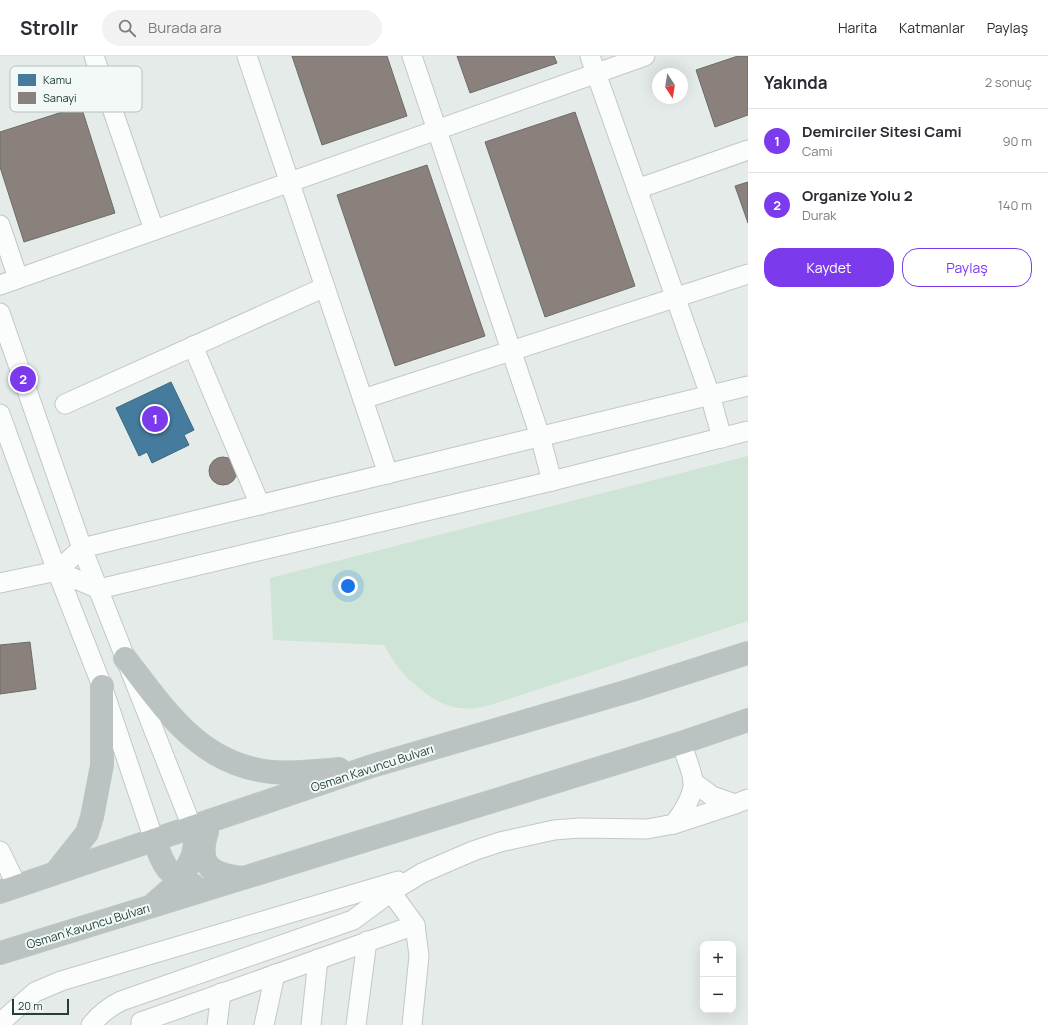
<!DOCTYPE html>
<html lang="tr">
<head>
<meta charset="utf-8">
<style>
	:root { --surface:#fff; --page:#f2f2f3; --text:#2b2b33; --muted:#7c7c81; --line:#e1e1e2; --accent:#7c3aed }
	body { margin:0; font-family:Manrope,sans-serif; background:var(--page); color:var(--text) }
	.controls { position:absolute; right:12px; bottom:12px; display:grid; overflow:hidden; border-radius:8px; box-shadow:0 4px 16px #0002 }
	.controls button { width:36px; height:36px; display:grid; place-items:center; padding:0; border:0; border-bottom:1px solid var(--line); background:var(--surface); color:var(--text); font:20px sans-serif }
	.compass { position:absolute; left:652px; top:12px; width:36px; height:36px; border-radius:50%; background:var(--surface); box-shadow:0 4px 16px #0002; rotate:168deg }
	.scale { position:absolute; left:12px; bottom:10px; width:57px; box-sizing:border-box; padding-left:4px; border:2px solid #223f39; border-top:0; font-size:11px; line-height:14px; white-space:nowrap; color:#223f39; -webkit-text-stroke:3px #f3f9f7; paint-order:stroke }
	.you { position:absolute; left:348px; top:530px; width:14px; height:14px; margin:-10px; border:3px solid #fff; border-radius:50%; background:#1a73e8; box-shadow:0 0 0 6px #1a73e833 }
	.badge { display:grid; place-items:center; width:26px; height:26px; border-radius:50%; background:var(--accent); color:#fff; font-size:13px; font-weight:700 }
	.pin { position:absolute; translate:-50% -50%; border:2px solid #fff; box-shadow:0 1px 4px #0006 }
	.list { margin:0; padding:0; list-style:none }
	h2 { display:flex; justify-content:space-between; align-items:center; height:52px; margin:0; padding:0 16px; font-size:17px }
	h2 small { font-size:13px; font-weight:400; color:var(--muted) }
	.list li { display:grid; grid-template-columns:26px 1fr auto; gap:12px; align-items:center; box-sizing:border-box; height:64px; padding:0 16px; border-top:1px solid var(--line) }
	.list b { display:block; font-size:15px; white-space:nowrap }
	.list p { margin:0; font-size:13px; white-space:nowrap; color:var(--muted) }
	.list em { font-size:13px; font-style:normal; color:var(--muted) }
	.actions { display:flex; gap:8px; padding:12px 16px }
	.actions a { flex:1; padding:9px 0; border:1px solid var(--accent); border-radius:16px; text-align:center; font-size:14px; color:var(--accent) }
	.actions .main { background:var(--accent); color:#fff }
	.icon { flex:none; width:22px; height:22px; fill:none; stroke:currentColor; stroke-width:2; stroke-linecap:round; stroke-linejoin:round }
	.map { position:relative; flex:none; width:748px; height:969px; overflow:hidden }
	header { display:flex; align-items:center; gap:24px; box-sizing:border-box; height:56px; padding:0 20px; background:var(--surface); border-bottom:1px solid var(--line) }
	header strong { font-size:19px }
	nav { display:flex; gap:22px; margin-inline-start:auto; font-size:14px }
	.search { width:280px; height:36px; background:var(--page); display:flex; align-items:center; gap:10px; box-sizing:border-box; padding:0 14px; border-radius:22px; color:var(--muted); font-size:15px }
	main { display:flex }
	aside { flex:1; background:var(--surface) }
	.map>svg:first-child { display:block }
	.green { fill:#cee4d6 }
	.public { fill:#457b9d; stroke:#3a697f }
	.industry { fill:#8a817c; stroke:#6b6d68 }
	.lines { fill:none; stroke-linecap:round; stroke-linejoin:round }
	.minor-casing { stroke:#c2c8c5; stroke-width:21 }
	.highway-casing { stroke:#bdc6c4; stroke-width:24 }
	.minor { stroke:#fbfcfc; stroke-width:19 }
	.highway { stroke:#bac3c2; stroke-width:22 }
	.labels { text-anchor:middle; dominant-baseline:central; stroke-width:4; stroke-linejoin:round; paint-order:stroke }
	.street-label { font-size:12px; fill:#223f39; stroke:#f3f9f7 }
	.key { fill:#f3f9f7; stroke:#b4c1be; stroke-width:1 }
	.key-label { font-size:11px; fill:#223f39 }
</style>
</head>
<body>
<header>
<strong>Strollr</strong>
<div class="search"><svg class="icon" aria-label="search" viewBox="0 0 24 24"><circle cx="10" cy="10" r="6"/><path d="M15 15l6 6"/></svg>Burada ara</div>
<nav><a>Harita</a><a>Katmanlar</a><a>Paylaş</a></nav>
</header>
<main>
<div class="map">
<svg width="748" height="969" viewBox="0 0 748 969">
	<rect width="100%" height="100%" fill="#e5ebe8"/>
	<path class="green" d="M748,400v165l-258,84c-29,8 -48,2 -71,-17 -6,-5 -13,-11 -18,-17 -7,-8 -11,-17 -17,-26l-111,-5 -3,-62z"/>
	<polygon class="public" points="171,326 194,374 184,379 189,389 152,407 147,396 139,400 116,352"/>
	<g class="industry">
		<polygon points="292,0 387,0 407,60 322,89"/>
		<polygon points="457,0 554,0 557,7 470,37"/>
		<polygon points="738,0 748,0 748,59 715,71 696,14"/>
		<polygon points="81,50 115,157 24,186 0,111 0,76"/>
		<polygon points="575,56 635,230 545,261 485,86"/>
		<polygon points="427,109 485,280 395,310 337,139"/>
		<polygon points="748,126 748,167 735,130"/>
		<circle cx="223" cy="415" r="14"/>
		<polygon points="30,586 36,633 0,638 0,589"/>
	</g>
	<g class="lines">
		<g class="minor-casing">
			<g id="minor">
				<polyline points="94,0 154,174"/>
				<polyline points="247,0 388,418"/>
				<polyline points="412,0 540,380 552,425"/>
				<polyline points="590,0 710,339 722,382"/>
				<polyline points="637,133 748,94"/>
				<polyline points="0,169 18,222"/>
				<polyline points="0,229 645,0"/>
				<polyline points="0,257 82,492 192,771"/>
				<polyline points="193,290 260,449"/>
				<polyline points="363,343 748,218"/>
				<polyline points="65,348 325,231"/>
				<polyline points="0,358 57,515 102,630 154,784"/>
				<polyline points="57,515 99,533 552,425 748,375"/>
				<polyline points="0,527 57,515 82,492 748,330"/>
				<polyline points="693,726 712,740 735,748"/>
				<path d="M674,768c8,-10 20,-29 19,-42 0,-9 -9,-30 -12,-39"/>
				<polyline points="0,795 17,830"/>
				<polyline points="391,836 415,869 419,900 412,969"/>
				<polyline points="0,967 35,936 61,925 398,825"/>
				<path d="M91,969c9,-11 18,-18 30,-24l232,-81 38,-28 31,-19 51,-22 27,-9 54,-12 26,-2 67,1 27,-5 61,-20 13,-5"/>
				<polyline points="141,969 141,966 415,869"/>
				<polyline points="217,969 221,937"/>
				<polyline points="264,969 275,918"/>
				<polyline points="311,969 318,903"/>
				<polyline points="356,969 367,885"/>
			</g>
		</g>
		<g class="highway-casing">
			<g id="highway">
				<path d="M125,602c40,52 75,107 147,114 22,2 45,-1 67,-3"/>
				<path d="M207,776c-11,35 6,43 36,46"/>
				<path d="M154,784c10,26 12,34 39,45"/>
				<polyline points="56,816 87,777 92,761 102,709 102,630"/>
				<polyline points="0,836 372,710 632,634 748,597"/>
				<polyline points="155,847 173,831 186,814 193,799 196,783 192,771"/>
				<polyline points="0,897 681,687 748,664"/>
			</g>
		</g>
		<use href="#minor" class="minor"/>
		<use href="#highway" class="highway"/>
	</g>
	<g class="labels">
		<g class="street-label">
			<text transform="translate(372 712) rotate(-18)">Osman Kavuncu Bulvarı</text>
			<text transform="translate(88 870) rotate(-17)">Osman Kavuncu Bulvarı</text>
		</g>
	</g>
	<rect x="10" y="10" width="132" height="46" rx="6" class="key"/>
	<rect x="18" y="18" width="18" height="12" fill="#457b9d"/>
	<rect x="18" y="36" width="18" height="12" fill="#8a817c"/>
	<g class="key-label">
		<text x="43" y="28">Kamu</text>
		<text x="43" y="46">Sanayi</text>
	</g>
</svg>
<div class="controls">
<button>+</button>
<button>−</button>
</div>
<svg class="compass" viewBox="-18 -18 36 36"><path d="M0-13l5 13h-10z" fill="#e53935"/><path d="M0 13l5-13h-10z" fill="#7c7c81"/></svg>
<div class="scale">20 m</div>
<div class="you"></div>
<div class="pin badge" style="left:155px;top:363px">1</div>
<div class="pin badge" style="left:23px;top:323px">2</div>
</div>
<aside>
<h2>Yakında<small>2 sonuç</small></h2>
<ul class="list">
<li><span class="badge">1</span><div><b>Demirciler Sitesi Cami</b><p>Cami</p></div><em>90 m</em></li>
<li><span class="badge">2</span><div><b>Organize Yolu 2</b><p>Durak</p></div><em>140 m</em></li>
</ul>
<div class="actions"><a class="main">Kaydet</a><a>Paylaş</a></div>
</aside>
</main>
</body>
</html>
